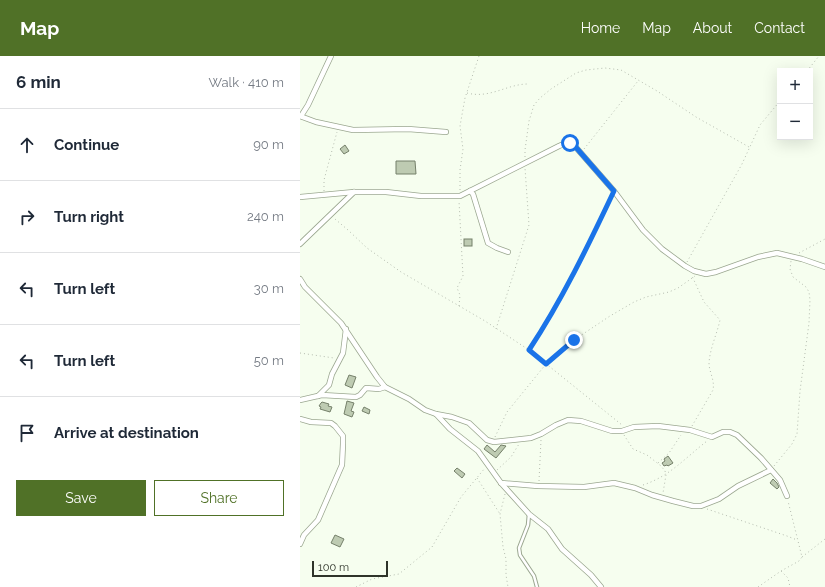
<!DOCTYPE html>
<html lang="en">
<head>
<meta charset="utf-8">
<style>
	:root { --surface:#fff; --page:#f6f6f7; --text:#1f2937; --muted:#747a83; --line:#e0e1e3; --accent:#507127 }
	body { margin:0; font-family:Raleway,sans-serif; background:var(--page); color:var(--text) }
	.controls { position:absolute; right:12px; top:12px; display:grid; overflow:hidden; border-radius:0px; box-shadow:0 4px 16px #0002 }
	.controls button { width:36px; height:36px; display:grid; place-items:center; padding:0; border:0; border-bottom:1px solid var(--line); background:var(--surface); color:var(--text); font:20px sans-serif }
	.scale { position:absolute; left:12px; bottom:10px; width:76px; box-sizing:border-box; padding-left:4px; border:2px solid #2f342a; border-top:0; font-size:11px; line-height:14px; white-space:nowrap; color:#2f342a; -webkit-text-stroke:3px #f6feef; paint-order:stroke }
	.stop { position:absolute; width:12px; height:12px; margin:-9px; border:3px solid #1a73e8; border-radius:50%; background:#fff }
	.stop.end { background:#1a73e8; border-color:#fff; box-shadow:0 1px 4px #0008 }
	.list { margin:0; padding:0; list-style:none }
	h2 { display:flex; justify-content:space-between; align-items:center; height:52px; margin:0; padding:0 16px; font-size:17px }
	h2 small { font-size:13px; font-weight:400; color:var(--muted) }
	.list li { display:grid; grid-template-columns:26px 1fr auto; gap:12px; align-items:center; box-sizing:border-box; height:72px; padding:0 16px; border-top:1px solid var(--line) }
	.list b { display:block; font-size:15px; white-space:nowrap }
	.list em { font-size:13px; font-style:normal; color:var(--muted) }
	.actions { display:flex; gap:8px; padding:12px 16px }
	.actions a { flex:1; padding:9px 0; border:1px solid var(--accent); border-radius:0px; text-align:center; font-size:14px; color:var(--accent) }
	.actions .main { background:var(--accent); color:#fff }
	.icon { flex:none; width:22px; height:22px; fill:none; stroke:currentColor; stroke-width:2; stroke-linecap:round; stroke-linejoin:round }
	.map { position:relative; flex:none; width:525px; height:531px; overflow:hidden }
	header { display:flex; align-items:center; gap:24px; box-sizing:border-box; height:56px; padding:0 20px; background:var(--accent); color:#fff }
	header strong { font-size:19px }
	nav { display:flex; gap:22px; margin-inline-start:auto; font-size:14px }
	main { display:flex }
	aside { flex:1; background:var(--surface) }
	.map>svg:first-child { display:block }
	.building { fill:#becbb2; stroke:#75806a }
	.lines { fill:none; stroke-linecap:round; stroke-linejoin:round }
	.lane-casing { stroke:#9ba790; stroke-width:4.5 }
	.street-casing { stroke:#9ba790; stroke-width:6 }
	.path { stroke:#b5bcaf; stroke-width:1; stroke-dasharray:1 3; stroke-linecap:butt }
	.lane { stroke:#fff; stroke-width:2.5 }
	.street { stroke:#fff; stroke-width:4.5 }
	.route { stroke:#1a73e8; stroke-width:5 }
</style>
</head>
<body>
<header>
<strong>Map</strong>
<nav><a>Home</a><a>Map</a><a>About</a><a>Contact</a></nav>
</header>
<main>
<aside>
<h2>6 min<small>Walk · 410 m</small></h2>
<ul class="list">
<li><svg class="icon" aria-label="ahead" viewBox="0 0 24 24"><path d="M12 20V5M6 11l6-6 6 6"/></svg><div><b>Continue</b></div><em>90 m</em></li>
<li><svg class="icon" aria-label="right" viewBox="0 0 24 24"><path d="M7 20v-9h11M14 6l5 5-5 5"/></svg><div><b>Turn right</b></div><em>240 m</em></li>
<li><svg class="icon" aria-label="left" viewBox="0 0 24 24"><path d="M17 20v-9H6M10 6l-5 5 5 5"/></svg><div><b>Turn left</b></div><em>30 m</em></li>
<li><svg class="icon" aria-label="left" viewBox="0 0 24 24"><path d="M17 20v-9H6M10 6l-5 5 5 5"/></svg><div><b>Turn left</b></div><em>50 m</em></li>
<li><svg class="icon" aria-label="arrive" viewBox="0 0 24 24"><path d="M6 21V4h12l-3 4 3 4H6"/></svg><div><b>Arrive at destination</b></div></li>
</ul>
<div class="actions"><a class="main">Save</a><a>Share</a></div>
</aside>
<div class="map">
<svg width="525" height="531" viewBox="0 0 525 531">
	<rect width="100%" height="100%" fill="#f6feef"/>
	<g class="building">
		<polygon points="45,89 49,95 44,98 40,93"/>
		<polygon points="96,105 115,105 116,118 96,118"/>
		<rect x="164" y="183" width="8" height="7"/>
		<polygon points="49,319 56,321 52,332 45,329"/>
		<polygon points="47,345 54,347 51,355 54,356 52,361 44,358"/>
		<polygon points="22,346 29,348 28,350 32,351 30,356 20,353 21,351 19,350 21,347"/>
		<polygon points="64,351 70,354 69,358 62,355"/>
		<polygon points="187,389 195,396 201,389 206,390 196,402 184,393"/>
		<polygon points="368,400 373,407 368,410 367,409 364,410 362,407 365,405 364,403"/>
		<polygon points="157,412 165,418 162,422 154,415"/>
		<polygon points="473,423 477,427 479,431 477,433 470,427"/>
		<polygon points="35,479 44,483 40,491 31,487"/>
	</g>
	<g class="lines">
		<g class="lane-casing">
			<polyline id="lane" points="229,458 228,469 219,492 220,499 234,520 237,531"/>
		</g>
		<g class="street-casing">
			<g id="street">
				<polyline points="0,60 16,66 53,74 108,73 146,76"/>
				<polyline points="1,60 8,49 31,0"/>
				<polyline points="170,135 173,138 188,187 197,192 208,196"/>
				<path d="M0,141l54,-5h32l35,4h39l99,-50c5,-2 9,-5 14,-2l41,47 29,39 19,19 23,17 9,5 12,3 10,-2 42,-15 19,-4 25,6 23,8"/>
				<polyline points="0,188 54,136"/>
				<polyline points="0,223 5,231 41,267 77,321 85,331 109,343 125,354 136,358 150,373 178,395 201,427 229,458 248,473 262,493 291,519 301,531"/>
				<polyline points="18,340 29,329 32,318 43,297 46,273"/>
				<polyline points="0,344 22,339 56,341 60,339 66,332 79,333 85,331"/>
				<polyline points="136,358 152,361 169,367 187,384 194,386 231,382 241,378 256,369 268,364 281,365 312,375 322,375 334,371 358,370 390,374 412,381 423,376 430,376 437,379 461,402 480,424 487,440"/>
				<polyline points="0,363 11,366 31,367 35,370 43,380 43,388 42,409 18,464 4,479 0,488"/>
				<polyline points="201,427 238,430 284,431 314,427 335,432 352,439 373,445 393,450 401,450 419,443 438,430 471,414"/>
			</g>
		</g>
		<g class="path">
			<polyline points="507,15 519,0"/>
			<path d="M167,37c23,6 40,-9 61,-9"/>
			<polyline points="284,93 338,25"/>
			<polyline points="225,101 225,94 229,65 234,49 240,42 251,33 276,17 286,14 305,12 321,14 357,35 396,61 449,91"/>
			<polyline points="160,134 160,114 163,93 160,70 165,42 179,0"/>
			<polyline points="24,135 24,124 37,76"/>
			<polyline points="35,163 48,174 67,192 101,216 185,265 229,294 322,369"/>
			<polyline points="499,197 525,183"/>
			<polyline points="387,206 442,108 460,69 480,45"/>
			<polyline points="159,250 160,239 157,232 163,220 159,145"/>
			<polyline points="196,273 229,169 225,112"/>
			<path d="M229,293c33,-48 58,-101 83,-153"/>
			<polyline points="0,297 34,302"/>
			<path d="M392,370l21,-36c2,-10 -4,-18 -4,-27 1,-15 8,-29 11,-43l-16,-18 -12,-26"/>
			<polyline points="324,379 333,393 347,399 361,410 365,415 366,419 363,437"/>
			<polyline points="195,381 207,356 246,308 274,284 310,260 334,246 346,241 369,236 378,232 395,220"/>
			<polyline points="358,407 369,397 381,379"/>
			<polyline points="474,410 492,388 497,378 500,335 509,267 510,244 509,236 506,231 493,221 490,213 491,205"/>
			<polyline points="197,414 211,401 219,388"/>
			<polyline points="177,422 200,458"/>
			<polyline points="239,425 241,384"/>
			<path d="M343,429c27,-9 41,-26 64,-44"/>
			<polyline points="205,438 200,458 203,491 206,503 206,519 208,531"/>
			<polyline points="407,453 487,480 497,484"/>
			<polyline points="502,501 525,483"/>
			<polyline points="481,515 488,522 490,531"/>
			<polyline points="56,531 72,523 99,518 132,491 161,441 185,412"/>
			<polyline points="458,531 481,515 499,505 502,501 488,445"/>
		</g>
		<use href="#lane" class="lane"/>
		<use href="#street" class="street"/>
	</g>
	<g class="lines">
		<path class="route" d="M270,87l3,1 41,47c-26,55 -52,109 -85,159l17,14 28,-24"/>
	</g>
</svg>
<div class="controls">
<button>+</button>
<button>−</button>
</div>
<div class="scale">100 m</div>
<div class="stop" style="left:270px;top:87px"></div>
<div class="stop end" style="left:274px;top:284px"></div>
</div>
</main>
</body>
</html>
